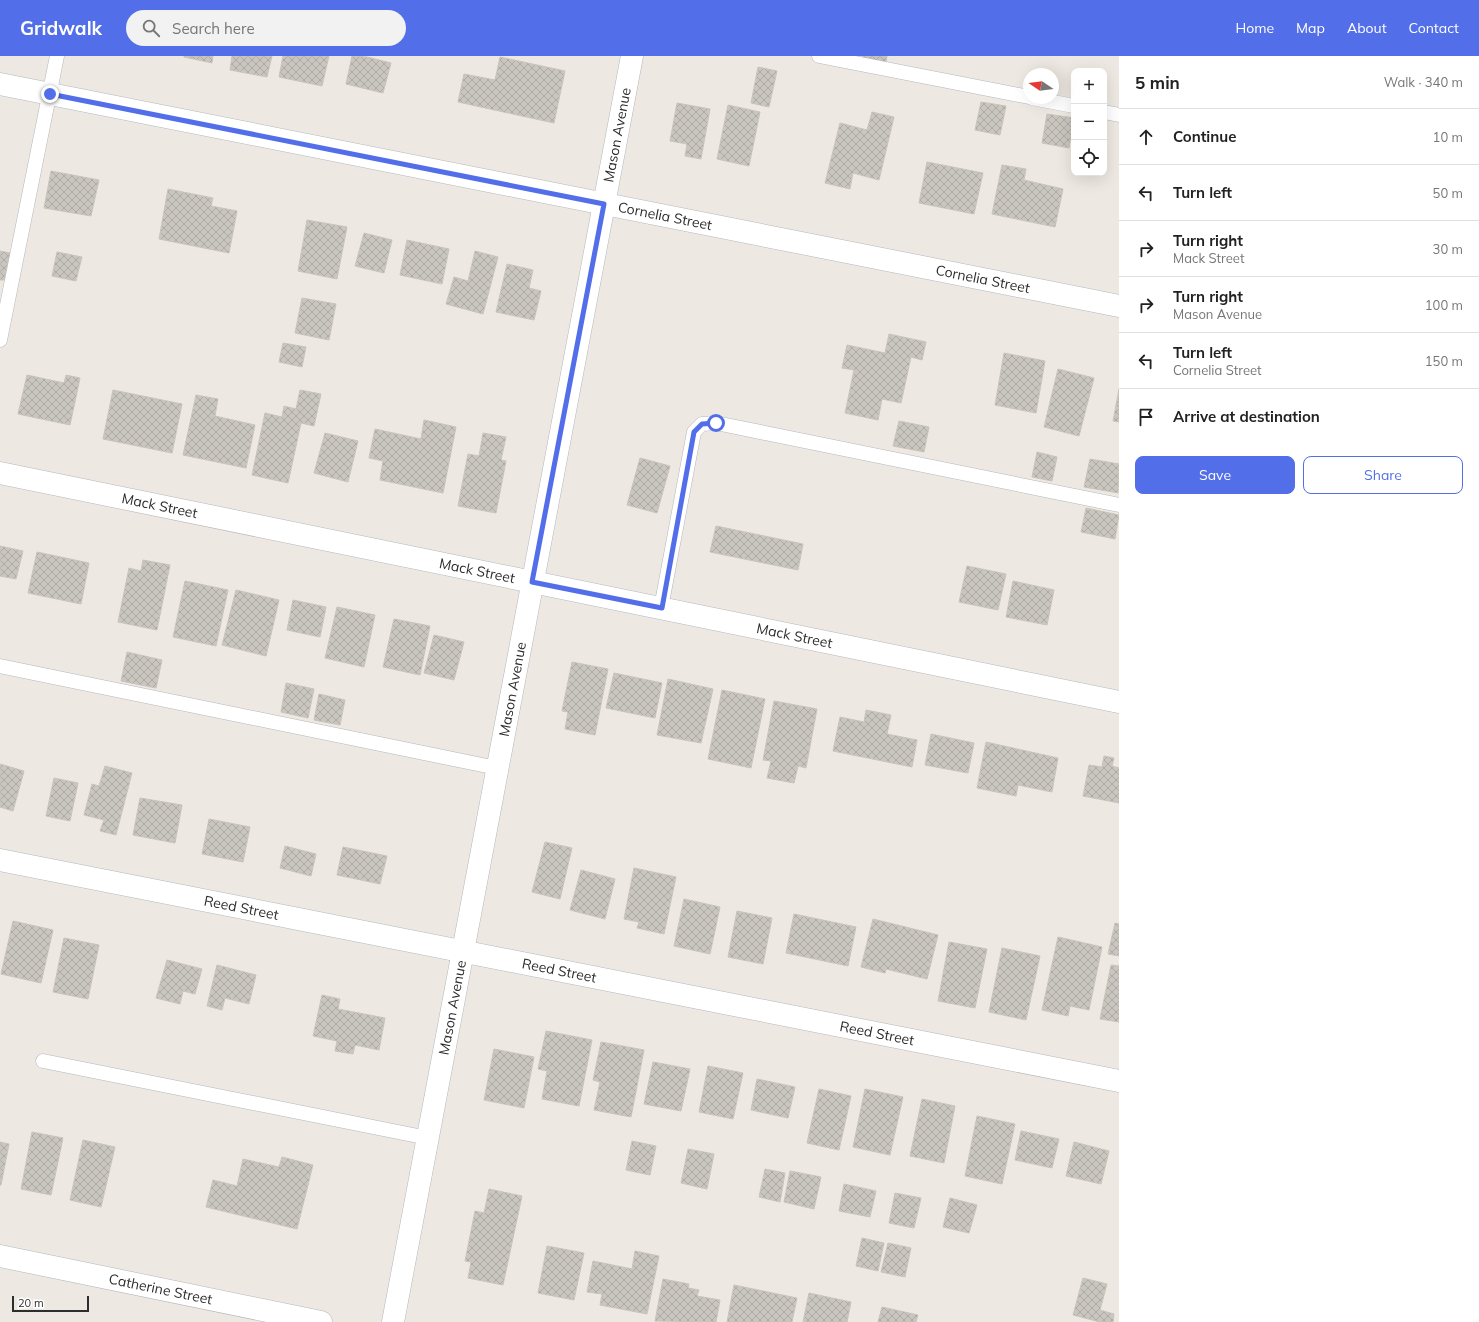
<!DOCTYPE html>
<html lang="en">
<head>
<meta charset="utf-8">
<style>
	:root { --surface:#fff; --page:#f2f2f2; --text:#222; --muted:#767676; --line:#e0e0e0; --accent:#526ee9 }
	body { margin:0; font-family:Mulish,sans-serif; background:var(--page); color:var(--text) }
	.controls { position:absolute; right:12px; top:12px; display:grid; overflow:hidden; border-radius:8px; box-shadow:0 4px 16px #0002 }
	.controls button { width:36px; height:36px; display:grid; place-items:center; padding:0; border:0; border-bottom:1px solid var(--line); background:var(--surface); color:var(--text); font:20px sans-serif }
	.compass { position:absolute; left:1023px; top:12px; width:36px; height:36px; border-radius:50%; background:var(--surface); box-shadow:0 4px 16px #0002; rotate:283deg }
	.scale { position:absolute; left:12px; bottom:10px; width:77px; box-sizing:border-box; padding-left:4px; border:2px solid #2d2d2d; border-top:0; font-size:11px; line-height:14px; white-space:nowrap; color:#2d2d2d; -webkit-text-stroke:3px #fff; paint-order:stroke }
	.stop { position:absolute; width:12px; height:12px; margin:-9px; border:3px solid #526ee9; border-radius:50%; background:#fff }
	.stop.end { background:#526ee9; border-color:#fff; box-shadow:0 1px 4px #0008 }
	.list { margin:0; padding:0; list-style:none }
	h2 { display:flex; justify-content:space-between; align-items:center; height:52px; margin:0; padding:0 16px; font-size:17px }
	h2 small { font-size:13px; font-weight:400; color:var(--muted) }
	.list li { display:grid; grid-template-columns:26px 1fr auto; gap:12px; align-items:center; box-sizing:border-box; height:56px; padding:0 16px; border-top:1px solid var(--line) }
	.list b { display:block; font-size:15px; white-space:nowrap }
	.list p { margin:0; font-size:13px; white-space:nowrap; color:var(--muted) }
	.list em { font-size:13px; font-style:normal; color:var(--muted) }
	.actions { display:flex; gap:8px; padding:12px 16px }
	.actions a { flex:1; padding:9px 0; border:1px solid var(--accent); border-radius:8px; text-align:center; font-size:14px; color:var(--accent) }
	.actions .main { background:var(--accent); color:#fff }
	.icon { flex:none; width:22px; height:22px; fill:none; stroke:currentColor; stroke-width:2; stroke-linecap:round; stroke-linejoin:round }
	.map { position:relative; flex:none; width:1119px; height:1266px; overflow:hidden }
	header { display:flex; align-items:center; gap:24px; box-sizing:border-box; height:56px; padding:0 20px; background:var(--accent); color:#fff }
	header strong { font-size:19px }
	nav { display:flex; gap:22px; margin-inline-start:auto; font-size:14px }
	.search { width:280px; height:36px; background:var(--page); display:flex; align-items:center; gap:10px; box-sizing:border-box; padding:0 14px; border-radius:22px; color:var(--muted); font-size:15px }
	main { display:flex }
	aside { flex:1; background:var(--surface) }
	.map>svg:first-child { display:block }
	.building { fill:url(#building-cross-hatch); stroke:#c9c4bb }
	.lines { fill:none; stroke-linecap:round; stroke-linejoin:round }
	.lane-casing { stroke:#b5b7bf; stroke-width:15 }
	.street-casing { stroke:#b5b7bf; stroke-width:23 }
	.secondary-casing { stroke:#b5b7bf; stroke-width:23 }
	.lane { stroke:#fff; stroke-width:14 }
	.street { stroke:#fff; stroke-width:22 }
	.secondary { stroke:#fff; stroke-width:22 }
	.route { stroke:#526ee9; stroke-width:5 }
	.labels { text-anchor:middle; dominant-baseline:central; stroke-width:3; stroke-linejoin:round; paint-order:stroke }
	.street-label { font-size:14px; fill:#2d2d2d; stroke:#fff }
</style>
</head>
<body>
<header>
<strong>Gridwalk</strong>
<div class="search"><svg class="icon" aria-label="search" viewBox="0 0 24 24"><circle cx="10" cy="10" r="6"/><path d="M15 15l6 6"/></svg>Search here</div>
<nav><a>Home</a><a>Map</a><a>About</a><a>Contact</a></nav>
</header>
<main>
<div class="map">
<svg width="1119" height="1266" viewBox="0 0 1119 1266">
	<defs>
		<pattern id="building-cross-hatch" width="8" height="8" patternUnits="userSpaceOnUse"><rect width="8" height="8" fill="#c9c6bf"/><path d="M0 0l8 8M0 8l8-8" fill="none" stroke="#adaaa4"/></pattern>
	</defs>
	<rect width="100%" height="100%" fill="#ede8e1"/>
	<g class="building">
		<polygon points="184,0 213,0 212,7 184,1"/>
		<polygon points="232,0 272,0 267,21 230,14"/>
		<polygon points="283,0 329,0 322,30 279,21"/>
		<polygon points="352,0 367,1 391,7 383,37 346,28"/>
		<polygon points="863,0 887,0 886,6 863,2"/>
		<polygon points="500,1 565,15 554,67 458,46 464,18 495,24"/>
		<polygon points="758,11 777,15 769,51 751,47"/>
		<polygon points="981,46 1006,50 1000,79 975,74"/>
		<polygon points="677,47 710,53 701,103 685,100 687,88 670,85"/>
		<polygon points="728,49 760,56 749,110 717,103"/>
		<polygon points="872,56 894,61 879,124 853,117 850,133 825,127 840,67 867,74"/>
		<polygon points="1047,58 1074,62 1069,92 1042,87"/>
		<polygon points="927,106 983,117 974,158 919,147"/>
		<polygon points="1002,109 1026,113 1024,124 1063,133 1055,171 992,158"/>
		<polygon points="51,115 99,124 91,160 44,152"/>
		<polygon points="168,133 213,142 211,150 237,155 229,197 159,183"/>
		<polygon points="307,164 347,171 337,223 298,215"/>
		<polygon points="364,177 392,184 384,217 355,210"/>
		<polygon points="407,184 449,193 442,228 400,219"/>
		<polygon points="0,195 10,197 4,224 0,224"/>
		<polygon points="475,195 498,201 483,258 446,248 454,221 468,225"/>
		<polygon points="57,196 82,201 76,225 52,220"/>
		<polygon points="507,208 533,214 529,232 541,235 534,264 496,256"/>
		<polygon points="302,242 336,248 329,284 295,277"/>
		<polygon points="889,278 926,286 922,304 911,301 901,347 882,343 878,364 845,357 854,314 842,312 847,289 885,297"/>
		<polygon points="283,287 306,291 302,311 279,306"/>
		<polygon points="1004,297 1045,305 1036,357 995,349"/>
		<polygon points="1058,313 1094,322 1079,380 1044,371"/>
		<polygon points="27,319 64,327 66,319 80,322 70,369 18,358"/>
		<polygon points="1119,333 1119,366 1113,365"/>
		<polygon points="113,334 182,348 172,397 103,383"/>
		<polygon points="300,334 321,338 314,370 301,367 288,427 252,419 265,357 282,361 284,350 296,353"/>
		<polygon points="196,339 218,343 215,360 255,369 246,412 183,399"/>
		<polygon points="424,364 456,371 443,437 380,424 383,405 369,402 375,373 421,383"/>
		<polygon points="899,365 929,371 924,396 893,390"/>
		<polygon points="325,377 358,385 348,426 314,417"/>
		<polygon points="483,377 506,381 501,404 506,405 496,457 458,450 468,398 479,400"/>
		<polygon points="1037,396 1057,401 1052,425 1032,421"/>
		<polygon points="640,402 670,410 657,457 627,449"/>
		<polygon points="1090,403 1119,408 1118,437 1084,431"/>
		<polygon points="1086,452 1119,459 1115,483 1081,476"/>
		<polygon points="716,470 803,488 798,514 710,496"/>
		<polygon points="0,490 23,495 16,523 0,520"/>
		<polygon points="37,496 89,507 81,548 28,537"/>
		<polygon points="143,504 170,509 157,574 118,566 129,512 141,515"/>
		<polygon points="967,510 1006,518 998,554 959,546"/>
		<polygon points="185,525 228,534 216,590 173,581"/>
		<polygon points="1013,525 1054,534 1047,569 1006,561"/>
		<polygon points="236,534 279,544 266,600 222,589"/>
		<polygon points="293,544 326,551 320,581 287,574"/>
		<polygon points="337,551 375,559 364,611 325,602"/>
		<polygon points="394,563 430,570 420,619 383,611"/>
		<polygon points="434,579 464,586 454,624 424,617"/>
		<polygon points="127,596 162,604 156,632 121,625"/>
		<polygon points="572,606 608,613 595,679 565,673 568,656 562,655"/>
		<polygon points="614,617 662,627 655,662 606,652"/>
		<polygon points="668,623 713,633 701,687 657,679"/>
		<polygon points="286,627 314,633 308,662 281,656"/>
		<polygon points="722,634 765,643 751,712 708,703"/>
		<polygon points="319,638 345,644 340,669 314,664"/>
		<polygon points="774,645 817,653 806,712 798,710 794,727 767,722 771,705 763,704"/>
		<polygon points="866,654 891,659 887,678 917,684 912,711 833,695 840,661 864,666"/>
		<polygon points="931,678 974,687 968,717 925,709"/>
		<polygon points="986,686 1058,702 1052,736 1018,729 1016,740 977,732"/>
		<polygon points="1104,700 1114,702 1112,710 1119,712 1119,747 1083,740 1089,709 1102,711"/>
		<polygon points="0,708 24,715 13,755 0,751"/>
		<polygon points="105,710 132,717 116,779 100,775 104,764 84,759 92,728 99,730"/>
		<polygon points="54,722 78,727 70,765 46,760"/>
		<polygon points="140,742 182,749 175,787 133,779"/>
		<polygon points="209,763 250,771 243,806 202,798"/>
		<polygon points="545,786 572,792 560,843 532,836"/>
		<polygon points="285,790 316,798 311,820 280,812"/>
		<polygon points="343,791 387,800 380,828 337,819"/>
		<polygon points="634,812 676,821 664,878 637,872 639,866 624,863"/>
		<polygon points="581,814 615,823 605,863 570,854"/>
		<polygon points="684,843 720,851 710,898 674,890"/>
		<polygon points="737,855 772,862 763,908 728,901"/>
		<polygon points="794,858 856,871 848,910 786,897"/>
		<polygon points="873,863 938,879 927,923 886,913 885,917 861,911"/>
		<polygon points="13,865 53,874 41,927 1,918"/>
		<polygon points="1115,867 1119,868 1119,900 1108,898"/>
		<polygon points="1058,881 1102,891 1089,954 1070,950 1068,960 1042,954"/>
		<polygon points="64,882 99,889 88,943 53,936"/>
		<polygon points="949,886 987,893 975,952 938,945"/>
		<polygon points="1002,892 1040,900 1026,964 989,956"/>
		<polygon points="167,904 202,913 195,938 183,935 180,948 156,942"/>
		<polygon points="217,909 256,919 249,948 225,942 222,954 207,950"/>
		<polygon points="1111,909 1119,910 1119,966 1100,963"/>
		<polygon points="322,939 340,943 338,953 385,962 379,994 355,989 353,998 335,995 337,985 313,980"/>
		<polygon points="546,975 592,984 579,1050 542,1043 547,1015 538,1013"/>
		<polygon points="601,986 644,994 631,1061 594,1054 600,1026 593,1024"/>
		<polygon points="494,993 534,1001 524,1052 484,1044"/>
		<polygon points="653,1006 690,1013 681,1055 644,1048"/>
		<polygon points="708,1010 743,1017 733,1063 699,1056"/>
		<polygon points="757,1023 795,1031 788,1062 751,1054"/>
		<polygon points="819,1033 851,1040 839,1094 807,1087"/>
		<polygon points="865,1033 903,1041 890,1099 853,1091"/>
		<polygon points="922,1043 955,1050 944,1107 910,1100"/>
		<polygon points="977,1060 1015,1068 1002,1128 965,1120"/>
		<polygon points="1021,1075 1059,1083 1052,1112 1015,1104"/>
		<polygon points="32,1076 63,1082 51,1139 21,1133"/>
		<polygon points="83,1084 115,1091 101,1151 70,1144"/>
		<polygon points="632,1085 656,1090 650,1119 626,1114"/>
		<polygon points="0,1086 9,1088 1,1129 0,1129"/>
		<polygon points="1074,1086 1109,1095 1101,1128 1066,1120"/>
		<polygon points="688,1093 714,1098 707,1133 681,1127"/>
		<polygon points="282,1101 313,1109 297,1173 206,1151 213,1124 237,1130 243,1103 279,1111"/>
		<polygon points="765,1113 785,1117 780,1146 759,1141"/>
		<polygon points="790,1115 821,1121 814,1153 784,1146"/>
		<polygon points="844,1128 876,1135 870,1161 839,1155"/>
		<polygon points="489,1133 522,1140 503,1229 468,1222 471,1206 465,1205 475,1155 484,1157"/>
		<polygon points="895,1137 921,1142 914,1172 889,1167"/>
		<polygon points="950,1142 977,1149 969,1177 943,1171"/>
		<polygon points="862,1182 884,1187 878,1215 856,1210"/>
		<polygon points="888,1187 911,1192 905,1221 881,1216"/>
		<polygon points="547,1190 584,1197 574,1244 538,1237"/>
		<polygon points="635,1195 659,1200 647,1258 600,1249 602,1238 587,1236 593,1205 632,1213"/>
		<polygon points="1083,1222 1107,1228 1100,1254 1114,1258 1113,1266 1100,1266 1073,1259"/>
		<polygon points="663,1223 689,1228 688,1232 699,1234 697,1240 720,1244 716,1266 655,1265"/>
		<polygon points="734,1229 797,1242 792,1266 727,1266"/>
		<polygon points="809,1237 851,1246 847,1266 803,1266"/>
		<polygon points="882,1251 918,1259 916,1266 878,1266"/>
	</g>
	<g class="lines">
		<g class="lane-casing">
			<g id="lane">
				<polyline points="819,0 1029,41"/>
				<polyline points="1032,42 1074,50"/>
				<polyline points="1104,56 1119,59"/>
				<polyline points="0,284 57,0"/>
				<polyline points="661,552 694,376 702,368 716,367 1119,449"/>
				<polyline points="0,610 497,712"/>
				<polyline points="43,1005 428,1082"/>
			</g>
		</g>
		<g class="street-casing">
			<g id="street">
				<path id="s1" d="M0,28l1119,222"/>
				<path id="s2" d="M0,417l1119,229"/>
				<path id="s3" d="M0,1200l321,66"/>
				<path id="s4" d="M393,1266l239,-1266"/>
			</g>
		</g>
		<g class="secondary-casing">
			<g id="secondary">
				<path id="s5" d="M0,804l1119,221"/>
			</g>
		</g>
		<use href="#lane" class="lane"/>
		<use href="#street" class="street"/>
		<use href="#secondary" class="secondary"/>
	</g>
	<g class="lines">
		<polyline class="route" points="50,38 604,148 532,526 662,552 694,376 702,368 716,367"/>
	</g>
	<g class="labels">
		<g class="street-label">
			<text stroke="none"><textPath href="#s4" startOffset="1208">Mason Avenue</textPath></text>
			<text stroke="none"><textPath href="#s1" startOffset="678">Cornelia Street</textPath></text>
			<text stroke="none"><textPath href="#s1" startOffset="1002">Cornelia Street</textPath></text>
			<text stroke="none"><textPath href="#s2" startOffset="163">Mack Street</textPath></text>
			<text stroke="none"><textPath href="#s2" startOffset="487">Mack Street</textPath></text>
			<text stroke="none"><textPath href="#s2" startOffset="811">Mack Street</textPath></text>
			<text stroke="none"><textPath href="#s4" startOffset="644">Mason Avenue</textPath></text>
			<text stroke="none"><textPath href="#s5" startOffset="246">Reed Street</textPath></text>
			<text stroke="none"><textPath href="#s5" startOffset="570">Reed Street</textPath></text>
			<text stroke="none"><textPath href="#s4" startOffset="320">Mason Avenue</textPath></text>
			<text stroke="none"><textPath href="#s5" startOffset="894">Reed Street</textPath></text>
			<text stroke="none"><textPath href="#s3" startOffset="164">Catherine Street</textPath></text>
		</g>
	</g>
</svg>
<div class="controls">
<button>+</button>
<button>−</button>
<button><svg class="icon" aria-label="locate" viewBox="0 0 24 24"><circle cx="12" cy="12" r="6"/><path d="M12 2v4M12 18v4M2 12h4M18 12h4"/></svg></button>
</div>
<svg class="compass" viewBox="-18 -18 36 36"><path d="M0-13l5 13h-10z" fill="#e53935"/><path d="M0 13l5-13h-10z" fill="#767676"/></svg>
<div class="scale">20 m</div>
<div class="stop" style="left:716px;top:367px"></div>
<div class="stop end" style="left:50px;top:38px"></div>
</div>
<aside>
<h2>5 min<small>Walk · 340 m</small></h2>
<ul class="list">
<li><svg class="icon" aria-label="ahead" viewBox="0 0 24 24"><path d="M12 20V5M6 11l6-6 6 6"/></svg><div><b>Continue</b></div><em>10 m</em></li>
<li><svg class="icon" aria-label="left" viewBox="0 0 24 24"><path d="M17 20v-9H6M10 6l-5 5 5 5"/></svg><div><b>Turn left</b></div><em>50 m</em></li>
<li><svg class="icon" aria-label="right" viewBox="0 0 24 24"><path d="M7 20v-9h11M14 6l5 5-5 5"/></svg><div><b>Turn right</b><p>Mack Street</p></div><em>30 m</em></li>
<li><svg class="icon" aria-label="right" viewBox="0 0 24 24"><path d="M7 20v-9h11M14 6l5 5-5 5"/></svg><div><b>Turn right</b><p>Mason Avenue</p></div><em>100 m</em></li>
<li><svg class="icon" aria-label="left" viewBox="0 0 24 24"><path d="M17 20v-9H6M10 6l-5 5 5 5"/></svg><div><b>Turn left</b><p>Cornelia Street</p></div><em>150 m</em></li>
<li><svg class="icon" aria-label="arrive" viewBox="0 0 24 24"><path d="M6 21V4h12l-3 4 3 4H6"/></svg><div><b>Arrive at destination</b></div></li>
</ul>
<div class="actions"><a class="main">Save</a><a>Share</a></div>
</aside>
</main>
</body>
</html>
